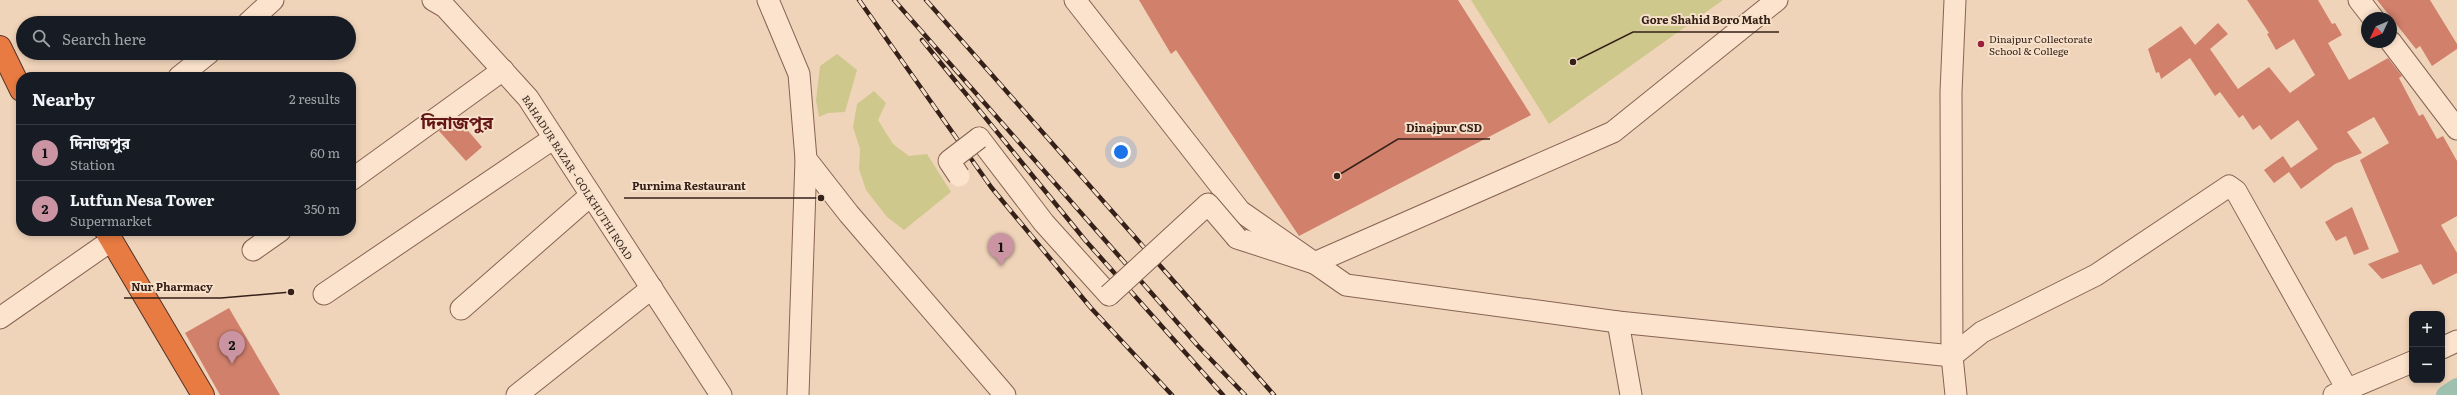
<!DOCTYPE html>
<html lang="en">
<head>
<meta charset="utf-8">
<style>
	:root { --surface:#171b24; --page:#242831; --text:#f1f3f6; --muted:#9ea1a6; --line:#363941; --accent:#ca94a2 }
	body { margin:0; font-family:Literata,"Noto Sans Bengali",serif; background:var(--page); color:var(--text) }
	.controls { position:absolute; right:12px; bottom:12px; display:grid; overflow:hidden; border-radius:8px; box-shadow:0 2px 6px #0003 }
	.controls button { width:36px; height:36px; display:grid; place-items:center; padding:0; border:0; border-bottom:1px solid var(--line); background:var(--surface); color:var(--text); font:20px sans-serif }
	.compass { position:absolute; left:2361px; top:12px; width:36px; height:36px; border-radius:50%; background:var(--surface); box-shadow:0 2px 6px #0003; rotate:226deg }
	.you { position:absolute; left:1121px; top:152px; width:14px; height:14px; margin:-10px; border:3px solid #fff; border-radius:50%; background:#1a73e8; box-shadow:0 0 0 6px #1a73e833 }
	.badge { display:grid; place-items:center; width:26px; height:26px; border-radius:50%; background:var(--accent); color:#111; font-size:13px; font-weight:700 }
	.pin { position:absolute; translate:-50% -33px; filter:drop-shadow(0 1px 2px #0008) }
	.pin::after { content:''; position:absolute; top:21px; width:14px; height:12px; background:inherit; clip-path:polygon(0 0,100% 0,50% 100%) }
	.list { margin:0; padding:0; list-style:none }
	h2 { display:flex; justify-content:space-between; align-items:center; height:52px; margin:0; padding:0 16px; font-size:17px }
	h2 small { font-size:13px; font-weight:400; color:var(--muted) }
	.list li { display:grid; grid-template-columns:26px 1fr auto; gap:12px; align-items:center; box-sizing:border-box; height:56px; padding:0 16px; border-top:1px solid var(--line) }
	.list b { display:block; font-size:15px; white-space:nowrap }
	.list p { margin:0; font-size:13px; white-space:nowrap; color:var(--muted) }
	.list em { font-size:13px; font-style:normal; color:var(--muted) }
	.icon { flex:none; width:22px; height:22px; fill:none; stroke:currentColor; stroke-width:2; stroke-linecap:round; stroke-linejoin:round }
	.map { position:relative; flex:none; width:2457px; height:395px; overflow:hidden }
	.search { position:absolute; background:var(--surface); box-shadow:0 2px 6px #0003; left:16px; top:16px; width:340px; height:44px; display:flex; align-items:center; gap:10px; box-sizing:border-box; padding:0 14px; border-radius:22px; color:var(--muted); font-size:15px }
	.panel { position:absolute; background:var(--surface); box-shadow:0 2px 6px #0003; left:16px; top:72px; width:340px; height:164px; border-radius:16px }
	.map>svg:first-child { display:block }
	.green { fill:#cec88d }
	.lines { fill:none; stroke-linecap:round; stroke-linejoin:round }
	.canal { stroke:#9ec0af; stroke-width:18 }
	.building { fill:#d1806c }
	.minor-casing { stroke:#876453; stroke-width:23 }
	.highway-casing { stroke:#543328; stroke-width:24 }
	.minor { stroke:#fbe3cd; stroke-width:21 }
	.highway { stroke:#e87b42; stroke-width:22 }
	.rail-casing { stroke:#352119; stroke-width:4.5 }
	.rail { stroke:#f7e0c9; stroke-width:3; stroke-dasharray:9; stroke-linecap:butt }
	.minor-bridge-casing { stroke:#876453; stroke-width:23; stroke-linecap:butt }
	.minor-bridge { stroke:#fbe3cd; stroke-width:21 }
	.poi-dot { fill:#9a203b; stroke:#f7e0c9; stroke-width:1.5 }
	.labels { text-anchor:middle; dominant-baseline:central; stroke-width:4; stroke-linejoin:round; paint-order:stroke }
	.poi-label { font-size:10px; fill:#352119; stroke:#f7e0c9; text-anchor:start }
	.street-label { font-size:10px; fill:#352119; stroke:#f7e0c9 }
	.town-label { font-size:18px; font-weight:bold; fill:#651617; stroke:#f7e0c9 }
	.leader { fill:none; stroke:#352119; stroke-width:1.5 }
	.callout-dot { fill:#352119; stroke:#f7e0c9; stroke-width:1.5 }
	.callout-label { font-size:11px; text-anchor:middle; font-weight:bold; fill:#352119; stroke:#f7e0c9; stroke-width:4; stroke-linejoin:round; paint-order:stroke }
</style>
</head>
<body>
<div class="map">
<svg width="2457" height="395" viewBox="0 0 2457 395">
	<rect width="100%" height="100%" fill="#f0d4b9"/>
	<g class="green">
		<polygon points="1471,0 1723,0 1549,124"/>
		<polygon points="837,54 857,70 845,112 828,113 819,117 816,100 820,66"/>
		<polygon points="874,91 886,103 878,120 893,144 909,156 927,154 951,192 904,230 887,217 866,190 859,169 860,149 853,127 857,104"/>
	</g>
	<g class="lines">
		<polyline class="canal" points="2445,395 2457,387"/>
	</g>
	<g class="building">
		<polygon points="1139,0 1458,0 1531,115 1299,236 1176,50 1171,54"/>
		<polygon points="2247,0 2318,0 2332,24 2335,23 2342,35 2328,43 2349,80 2388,58 2402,76 2399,78 2419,116 2423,114 2437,139 2443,136 2457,161 2457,216 2441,225 2457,253 2457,273 2433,285 2421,264 2382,279 2368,264 2399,252 2360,160 2389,143 2374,117 2347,132 2362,153 2335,164 2301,189 2289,172 2274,183 2264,170 2283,156 2291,168 2318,149 2298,120 2271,140 2260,125 2253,130 2243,115 2239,118 2220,92 2215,96 2190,58 2161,79 2159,72 2156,73 2148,49 2181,26 2195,45 2218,23 2228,34 2210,49 2238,89 2269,67 2290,93 2315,75 2294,39 2276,50 2267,34 2269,33"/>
		<polygon points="2377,0 2430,0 2457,44 2457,49 2432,66 2420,46 2416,49"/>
		<polygon points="457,118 482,147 466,161 439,131"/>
		<polygon points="2352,207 2369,249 2354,255 2346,236 2336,241 2325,222"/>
		<polygon points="229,308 280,395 220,395 185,333"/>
	</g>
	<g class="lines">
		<g class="minor-casing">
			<g id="minor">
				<polyline points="433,0 445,7 528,98 721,395"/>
				<polyline points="768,0 799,74 806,159 849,214 1005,395"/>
				<polyline points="1075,0 1240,211 1346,285 1618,322 1952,356 1982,332 2096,275 2229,186 2236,191 2347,389"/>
				<polyline points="1955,0 1951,92 1952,356 1956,395"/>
				<polyline points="2359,0 2373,18"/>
				<polyline points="248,23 273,0"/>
				<polyline points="2391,42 2457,129"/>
				<polyline points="179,77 209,53"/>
				<polyline points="979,138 1044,223 1109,295"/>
				<polyline points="351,180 503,70"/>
				<polyline points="1237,238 1314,263 1613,132 1777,0"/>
				<polyline points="253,250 280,231"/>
				<polyline points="324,294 554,138"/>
				<polyline points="461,309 591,195"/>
				<polyline points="0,318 112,240"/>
				<polyline points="1618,322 1631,395"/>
				<polyline points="2442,348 2457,341"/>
				<polyline points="517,395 652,288"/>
				<polyline points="798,395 806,159"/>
				<polyline points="2334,395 2412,362"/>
			</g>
		</g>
		<g class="highway-casing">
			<g id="highway">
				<polyline points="0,47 21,90"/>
				<polyline points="106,231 203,395"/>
			</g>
		</g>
		<use href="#minor" class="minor"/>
		<use href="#highway" class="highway"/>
		<g class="rail-casing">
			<g id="rail">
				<polyline points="859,0 991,187 1091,308 1172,395"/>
				<polyline points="894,0 1198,346 1245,395"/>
				<polyline points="926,0 1274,395"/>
				<polyline points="922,40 1085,240 1223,395"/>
			</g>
		</g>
		<use href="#rail" class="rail"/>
		<g class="minor-bridge-casing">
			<g id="minor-bridge">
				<polyline points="959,176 949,161 979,138"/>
				<polyline points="1109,295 1208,204 1237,238"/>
			</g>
		</g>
		<use href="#minor-bridge" class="minor-bridge"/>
	</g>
	<circle class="poi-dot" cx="1981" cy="44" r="4"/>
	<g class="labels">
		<g class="poi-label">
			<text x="1989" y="38">Dinajpur Collectorate<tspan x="1989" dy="12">School &amp; College</tspan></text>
		</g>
		<g class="street-label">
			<text transform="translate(578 177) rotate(57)">BAHADUR BAZAR - GOLKHUTHI ROAD</text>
		</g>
		<g class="town-label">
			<text x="457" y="121">দিনাজপুর</text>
		</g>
	</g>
	<path class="leader" d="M1573 62L1633 32H1779M1337 176L1398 139H1490M821 198L754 198H624M291 292L221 298H124"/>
	<g class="callout-dot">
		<circle cx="1573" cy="62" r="4"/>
		<circle cx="1337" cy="176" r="4"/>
		<circle cx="821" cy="198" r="4"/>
		<circle cx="291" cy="292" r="4"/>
	</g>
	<g class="callout-label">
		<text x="1706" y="24">Gore Shahid Boro Math</text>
		<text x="1444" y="132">Dinajpur CSD</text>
		<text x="689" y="190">Purnima Restaurant</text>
		<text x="172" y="291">Nur Pharmacy</text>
	</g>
</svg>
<div class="controls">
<button>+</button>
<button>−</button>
</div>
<svg class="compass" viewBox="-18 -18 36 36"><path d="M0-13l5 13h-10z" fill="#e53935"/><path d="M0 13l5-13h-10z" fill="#9ea1a6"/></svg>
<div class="you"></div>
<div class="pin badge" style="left:1001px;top:266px">1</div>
<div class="pin badge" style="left:232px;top:364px">2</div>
<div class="search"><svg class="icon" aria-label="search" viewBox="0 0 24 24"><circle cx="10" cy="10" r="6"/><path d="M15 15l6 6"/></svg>Search here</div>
<section class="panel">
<h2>Nearby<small>2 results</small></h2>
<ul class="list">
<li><span class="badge">1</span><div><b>দিনাজপুর</b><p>Station</p></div><em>60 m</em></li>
<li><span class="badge">2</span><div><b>Lutfun Nesa Tower</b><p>Supermarket</p></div><em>350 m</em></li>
</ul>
</section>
</div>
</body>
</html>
